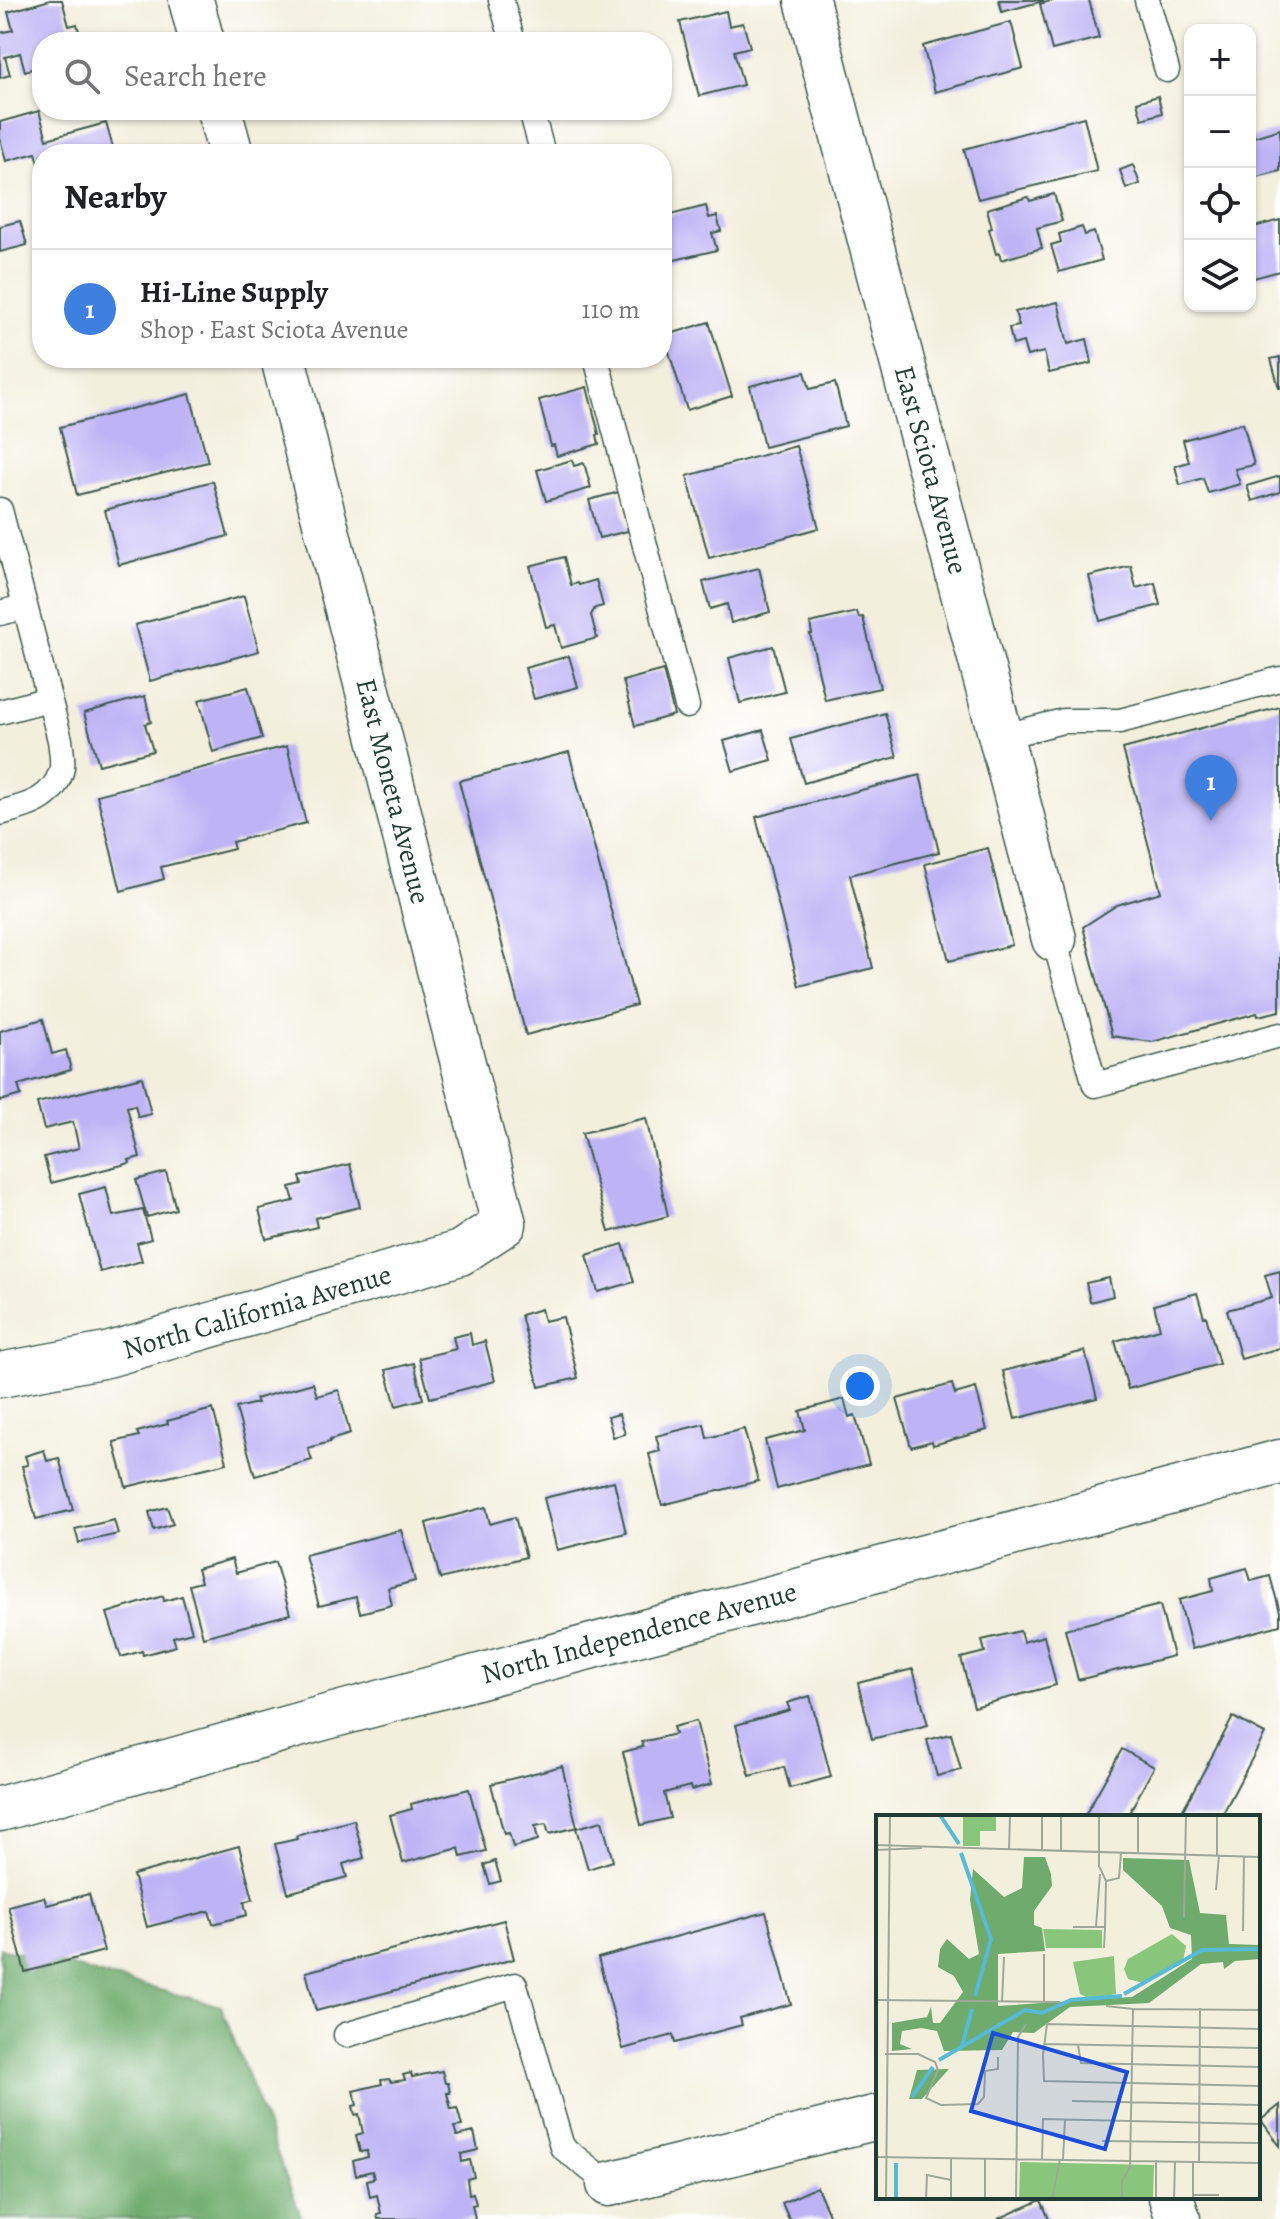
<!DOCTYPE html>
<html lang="en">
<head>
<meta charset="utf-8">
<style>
	:root { --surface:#fff; --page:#f6f6f6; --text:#202124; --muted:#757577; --line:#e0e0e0; --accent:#b5179e }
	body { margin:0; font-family:Alegreya,serif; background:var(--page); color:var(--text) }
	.controls { position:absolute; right:24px; top:24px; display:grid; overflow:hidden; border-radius:16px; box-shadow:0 2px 6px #0004 }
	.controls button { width:72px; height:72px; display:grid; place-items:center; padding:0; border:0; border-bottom:2px solid var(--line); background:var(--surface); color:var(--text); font:40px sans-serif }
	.you { position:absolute; left:860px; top:1386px; width:28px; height:28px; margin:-20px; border:6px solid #fff; border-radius:50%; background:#1a73e8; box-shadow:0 0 0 12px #1a73e833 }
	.badge { display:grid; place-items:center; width:52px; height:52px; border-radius:50%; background:var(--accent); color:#fff; font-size:26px; font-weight:700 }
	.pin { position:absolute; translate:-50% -66px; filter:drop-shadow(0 2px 4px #0008) }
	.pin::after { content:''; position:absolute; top:42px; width:28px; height:24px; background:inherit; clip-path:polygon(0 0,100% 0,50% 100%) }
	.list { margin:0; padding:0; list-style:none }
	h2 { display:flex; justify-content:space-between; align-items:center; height:104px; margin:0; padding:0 32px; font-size:34px }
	h2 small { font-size:26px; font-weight:400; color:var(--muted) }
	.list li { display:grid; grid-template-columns:52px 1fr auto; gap:24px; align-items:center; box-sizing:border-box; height:120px; padding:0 32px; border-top:2px solid var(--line) }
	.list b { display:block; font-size:30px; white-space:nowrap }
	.list p { margin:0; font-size:26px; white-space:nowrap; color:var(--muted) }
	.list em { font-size:26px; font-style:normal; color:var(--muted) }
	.icon { flex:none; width:44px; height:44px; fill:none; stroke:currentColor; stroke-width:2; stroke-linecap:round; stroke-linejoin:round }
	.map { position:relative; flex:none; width:1280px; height:2219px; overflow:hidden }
	.search { position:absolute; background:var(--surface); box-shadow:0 2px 6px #0004; left:32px; top:32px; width:640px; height:88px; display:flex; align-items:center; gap:20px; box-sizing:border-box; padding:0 28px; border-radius:32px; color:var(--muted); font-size:30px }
	.panel { position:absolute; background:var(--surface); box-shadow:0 2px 6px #0004; left:32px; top:144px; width:640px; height:224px; border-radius:32px }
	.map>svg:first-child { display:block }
	.forest { fill:#6eab6c; stroke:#467450; stroke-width:2 }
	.building { fill:#beb4f5 }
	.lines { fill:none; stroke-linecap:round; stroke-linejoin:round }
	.service-casing { stroke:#3f584d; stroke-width:27 }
	.minor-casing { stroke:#3f584d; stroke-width:47 }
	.service { stroke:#fff; stroke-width:24 }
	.minor { stroke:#fff; stroke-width:44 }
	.labels { text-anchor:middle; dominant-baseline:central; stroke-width:7; stroke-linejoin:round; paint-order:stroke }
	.street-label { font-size:28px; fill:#1f3d34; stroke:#fff }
	.inset-river { fill:none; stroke:#57bad6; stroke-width:4 }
	.inset-road { fill:none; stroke:#9ea899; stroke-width:2 }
	.view { fill:#1d4ed8; fill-opacity:0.15; stroke:#1d4ed8; stroke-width:4 }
	.inset-edge { fill:none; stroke:#1f3d34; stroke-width:4 }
</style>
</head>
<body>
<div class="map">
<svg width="1280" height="2219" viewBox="0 0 1280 2219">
	<rect width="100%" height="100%" fill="#fff"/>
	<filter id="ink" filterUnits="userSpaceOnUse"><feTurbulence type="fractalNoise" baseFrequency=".0125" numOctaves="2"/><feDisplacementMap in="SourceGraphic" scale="16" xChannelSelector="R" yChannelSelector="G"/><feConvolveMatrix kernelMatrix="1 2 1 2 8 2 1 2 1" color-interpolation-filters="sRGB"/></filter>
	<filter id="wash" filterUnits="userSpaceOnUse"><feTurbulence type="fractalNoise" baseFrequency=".006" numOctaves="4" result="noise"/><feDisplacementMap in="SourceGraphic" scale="32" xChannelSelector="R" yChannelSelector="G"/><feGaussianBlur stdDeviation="1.8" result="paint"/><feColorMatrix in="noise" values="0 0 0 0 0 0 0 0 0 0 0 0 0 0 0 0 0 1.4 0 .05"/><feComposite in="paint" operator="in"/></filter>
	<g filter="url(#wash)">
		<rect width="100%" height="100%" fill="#f3efdd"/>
		<polygon class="forest" points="0,1948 221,2006 302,2219 0,2219"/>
		<g id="blocks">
			<g class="building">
				<polygon points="50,0 62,0 69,26 77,24 82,42 42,42 42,66 25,71 20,53 5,57 10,75 0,78 0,33 13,30 8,12"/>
				<polygon points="999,0 1043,0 1043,1 1002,12"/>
				<polygon points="1054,0 1089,0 1099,38 1052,50 1040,4"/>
				<polygon points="726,11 729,26 743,23 750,47 734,51 743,85 699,96 680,22"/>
				<polygon points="1011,22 1023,68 935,92 923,46"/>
				<polygon points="1158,96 1162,113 1142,119 1137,102"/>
				<polygon points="39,111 47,139 106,123 114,151 109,152 110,154 42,154 41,170 36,153 6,161 0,138 0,122"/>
				<polygon points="1084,117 1097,171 978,199 964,149"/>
				<polygon points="1280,129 1280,171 1253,178 1250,169 1250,138"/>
				<polygon points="1133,165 1140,184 1126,189 1120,170"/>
				<polygon points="1054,194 1062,221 1037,228 1042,248 1001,260 999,253 996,254 989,229 992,228 987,209 1028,197 1030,201"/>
				<polygon points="706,206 709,218 717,216 721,231 712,233 717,250 662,263 662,217"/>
				<polygon points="1280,220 1280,271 1250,279 1250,228"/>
				<polygon points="20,221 27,245 0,252 0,226"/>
				<polygon points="1082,227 1085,235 1094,232 1102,260 1059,272 1051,245 1061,242 1059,234"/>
				<polygon points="1058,302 1068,344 1087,339 1092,363 1049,373 1044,352 1027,356 1023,342 1013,345 1009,328 1019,326 1015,312"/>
				<polygon points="709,322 732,396 687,410 664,336"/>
				<polygon points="1280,357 1280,388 1279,388 1271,359"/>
				<polygon points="805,372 810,389 835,383 846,426 764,447 750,386"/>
				<polygon points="587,387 599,434 597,435 599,444 557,456 554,445 551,446 539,400"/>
				<polygon points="190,394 208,462 77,495 60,427"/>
				<polygon points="1243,423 1254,465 1235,469 1240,484 1208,493 1203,478 1180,485 1175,466 1189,462 1183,440"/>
				<polygon points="796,446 819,528 709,558 687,476"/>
				<polygon points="572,460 574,466 584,463 591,488 546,501 537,470"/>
				<polygon points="1280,476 1280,492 1252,501 1247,486"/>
				<polygon points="213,481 228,536 119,565 105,510"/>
				<polygon points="619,492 628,531 599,538 589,500"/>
				<polygon points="564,557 571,585 578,583 579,585 596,580 603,606 595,608 591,615 597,638 561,648 555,625 546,627 530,566"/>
				<polygon points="1131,566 1136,588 1155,583 1160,605 1100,621 1089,576"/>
				<polygon points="759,568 770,612 731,623 727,604 710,609 703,582"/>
				<polygon points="244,596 259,651 150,681 135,625"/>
				<polygon points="857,612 859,618 863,617 880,688 825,700 810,634 812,634 810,623"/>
				<polygon points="773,646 785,692 740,703 729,658"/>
				<polygon points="569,656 578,687 534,699 525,668"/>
				<polygon points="663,670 674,715 635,726 623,681"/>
				<polygon points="248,687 262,738 213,752 199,700"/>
				<polygon points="145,696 151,722 145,724 153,751 99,765 84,713"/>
				<polygon points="1280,707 1280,1011 1258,1016 1257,1013 1152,1042 1112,1036 1083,927 1117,905 1161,892 1123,749"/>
				<polygon points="885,713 897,757 804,783 791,739"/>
				<polygon points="763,730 772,760 733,771 724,741"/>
				<polygon points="287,746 306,823 232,842 234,849 161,867 164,879 121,891 97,795"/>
				<polygon points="569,752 636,1005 526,1035 459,781"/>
				<polygon points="920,775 939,852 850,875 873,968 799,986 756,817"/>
				<polygon points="988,848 1012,945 949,961 925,864"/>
				<polygon points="43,1019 52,1054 66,1050 71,1070 18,1085 21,1095 0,1101 0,1031"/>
				<polygon points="142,1077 151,1114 138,1117 135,1105 127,1107 140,1157 129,1160 130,1163 51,1183 44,1157 79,1148 73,1122 44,1129 37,1103"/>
				<polygon points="646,1118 668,1216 609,1232 582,1133"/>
				<polygon points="350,1164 360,1207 315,1218 317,1227 266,1239 259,1209 294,1201 290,1187 302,1184 300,1177"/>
				<polygon points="166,1172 176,1209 147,1217 136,1180"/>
				<polygon points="106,1187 113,1216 143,1210 151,1239 137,1243 142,1261 100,1272 79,1194"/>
				<polygon points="623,1244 634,1282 598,1292 587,1255"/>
				<polygon points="1280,1271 1280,1348 1241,1359 1227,1310 1272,1298 1265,1275"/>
				<polygon points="1109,1278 1113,1296 1090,1302 1086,1283"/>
				<polygon points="1197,1293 1204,1317 1206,1316 1219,1364 1128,1389 1115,1341 1160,1329 1154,1305"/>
				<polygon points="541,1309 544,1321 563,1317 578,1378 539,1387 521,1315"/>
				<polygon points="470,1333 472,1345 485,1341 495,1381 430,1398 419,1358 456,1349 453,1337"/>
				<polygon points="1085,1351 1097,1398 1015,1419 1003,1371"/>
				<polygon points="414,1363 423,1399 396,1406 386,1370"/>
				<polygon points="313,1383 317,1396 339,1390 350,1434 330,1440 330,1442 308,1448 312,1460 255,1476 236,1408 257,1403 255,1399"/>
				<polygon points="952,1384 955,1394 976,1388 987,1430 933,1445 932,1441 911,1447 897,1399"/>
				<polygon points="844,1399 849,1417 855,1415 869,1464 777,1489 765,1440 805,1430 800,1411"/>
				<polygon points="213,1409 227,1463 126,1487 114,1442 139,1436 137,1432 168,1424 167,1421"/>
				<polygon points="619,1414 625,1434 613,1437 608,1417"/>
				<polygon points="704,1424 707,1438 744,1429 758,1481 662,1505 649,1454 660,1451 656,1436"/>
				<polygon points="44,1450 47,1461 59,1458 73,1510 36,1519 22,1466 28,1465 25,1456"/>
				<polygon points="614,1481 626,1533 557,1550 544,1498"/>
				<polygon points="167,1507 173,1524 154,1530 149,1512"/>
				<polygon points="486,1507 490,1524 515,1517 526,1557 440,1579 426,1523"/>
				<polygon points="114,1520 118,1534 79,1543 75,1529"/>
				<polygon points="401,1530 415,1581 388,1588 392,1605 360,1613 356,1597 319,1606 305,1555"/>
				<polygon points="232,1559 236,1573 275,1562 290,1614 203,1637 189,1585 201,1582 197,1569"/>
				<polygon points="1247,1568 1251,1581 1270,1576 1280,1612 1280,1625 1192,1649 1179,1600 1213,1591 1211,1578"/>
				<polygon points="163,1596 164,1601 182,1596 192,1632 173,1637 176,1646 143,1655 142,1651 121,1657 107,1613"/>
				<polygon points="1160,1605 1173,1656 1078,1680 1065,1629"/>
				<polygon points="1020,1631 1023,1642 1044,1636 1056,1685 974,1707 961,1658 985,1652 982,1640"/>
				<polygon points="913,1669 928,1725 872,1739 858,1683"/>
				<polygon points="810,1696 831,1777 790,1788 784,1767 750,1776 736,1725 790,1710 787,1703"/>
				<polygon points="1233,1717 1265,1734 1221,1817 1179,1817"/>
				<polygon points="696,1721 712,1784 691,1790 690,1786 664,1793 670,1818 641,1825 623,1752 643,1747 642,1742 675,1734 673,1727"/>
				<polygon points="951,1734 961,1770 937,1776 927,1740"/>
				<polygon points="1122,1749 1154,1767 1127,1817 1084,1817"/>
				<polygon points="562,1766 577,1827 549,1834 546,1824 535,1826 538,1840 513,1847 509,1833 504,1834 491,1784"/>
				<polygon points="469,1789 486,1851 461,1857 459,1848 403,1863 390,1815 412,1809 411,1804"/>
				<polygon points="354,1820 364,1858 343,1864 347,1877 288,1893 275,1844 297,1839 296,1836"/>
				<polygon points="602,1821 613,1861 588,1869 576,1828"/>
				<polygon points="239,1846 253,1899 244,1902 247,1915 213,1924 209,1911 147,1927 133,1875"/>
				<polygon points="495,1861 501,1881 490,1884 484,1865"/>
				<polygon points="89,1894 104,1951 25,1972 8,1906 44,1897 47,1905"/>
				<polygon points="766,1912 791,2004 740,2018 742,2025 675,2043 673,2035 623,2049 598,1958"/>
				<polygon points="504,1920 514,1959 316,2011 306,1972"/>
				<polygon points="442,2071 445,2083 448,2083 450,2093 447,2093 451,2109 457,2108 462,2126 454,2127 457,2136 474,2132 478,2150 461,2154 462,2162 470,2160 474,2177 467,2179 469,2194 473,2193 476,2204 472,2205 475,2219 378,2219 377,2214 381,2213 377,2195 370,2197 367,2180 374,2178 372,2171 356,2175 353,2161 368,2157 367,2151 360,2152 356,2135 363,2133 359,2114 355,2115 353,2106 357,2105 353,2091 382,2084 381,2080 389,2079 391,2082 405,2080 403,2075 411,2073 412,2077"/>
				<polygon points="1280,2105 1280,2146 1261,2120"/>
				<polygon points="817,2187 831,2219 789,2219 782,2203"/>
				<polygon points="1041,2200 1049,2219 998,2219"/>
			</g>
		</g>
	</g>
	<g filter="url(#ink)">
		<use href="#blocks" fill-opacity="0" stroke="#3f584d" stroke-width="2"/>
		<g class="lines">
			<g class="service-casing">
				<g id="service">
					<polyline points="501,0 513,42"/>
					<polyline points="1147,0 1167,70"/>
					<polyline points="531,110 543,154"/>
					<polyline points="596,358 687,706"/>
					<path d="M0,510l60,230c1,10 4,23 1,32 -9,29 -35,34 -61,41"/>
					<polyline points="0,613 24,607"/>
					<polyline points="0,712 49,699"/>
					<polyline points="1001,737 1063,721 1120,721 1280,679"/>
					<polyline points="1054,939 1095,1085 1280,1035"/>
					<polyline points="346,2035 515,1985 562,2147 609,2184"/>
				</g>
			</g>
			<g class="minor-casing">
				<g id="minor">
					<polyline points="191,0 202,42"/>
					<polyline points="807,0 1054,939"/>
					<polyline points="219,110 231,154"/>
					<polyline points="0,1375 107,1355 460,1253 504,1224 283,358"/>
					<polyline points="0,1809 323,1718 1280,1462"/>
					<polyline points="609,2184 878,2117"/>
					<polyline points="1171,2197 1178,2219"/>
				</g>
			</g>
			<use href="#service" class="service"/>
			<use href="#minor" class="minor"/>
		</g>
	</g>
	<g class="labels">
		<g class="street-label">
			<text transform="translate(931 470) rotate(75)">East Sciota Avenue</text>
			<text transform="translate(393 791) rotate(76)">East Moneta Avenue</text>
			<text transform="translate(257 1312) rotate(-16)">North California Avenue</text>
			<text transform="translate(639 1633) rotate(-15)">North Independence Avenue</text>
		</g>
	</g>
	<g transform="translate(876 1815)">
		<rect width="384" height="384" fill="#f3efdd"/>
		<path d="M87,0h33v16h-16v15h-17zM167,114l59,1v18h-56zM296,119l14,12 -3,15 -40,22 -15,-4 -4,-10 4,-10zM238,141l2,38 -26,5 -10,-5 -7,-32zM144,347l134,3 -1,34h-134z" fill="#89c67c"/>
		<path d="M148,42h21l6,17 1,12 -18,25v14l8,3 3,23 -47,3v52l134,-9 60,-38 -1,-24 -21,-7 -8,-22 -39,-36v-12l66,2 11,53 26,2 3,29 31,1v14l-25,2 -11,8 -1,-7 -22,2 -52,39 -79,4 -36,26 -21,-1 -11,18 -58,1 -7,-20 -16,-3 -19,3 -2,13 12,5 -20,2v-28l35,-6 4,-10 2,16h7l23,-31 -9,-16 -16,-9 2,-18 7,-10 22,20 10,-5 -9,-54 3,-31 31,28 18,-9zM73,254l-27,30h-13l8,-29z" fill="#6eab6c"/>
		<path class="inset-river" d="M64,0l19,29M85,38l30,86 -16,57M248,179l78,-44 58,-1M86,231l10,-37M63,245l86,-50 17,3 29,-13 51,-4M36,282l21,-30M20,384v-36"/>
		<path class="inset-road" d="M223,0v51l7,15 13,-3 2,-25M0,30l384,12M0,35l46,-2M133,35l1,-35M166,36v-36M185,36v-36M262,38v-38M341,40v-40M340,75l3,-35M308,103l2,-103M197,112h32l-1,21M220,112l4,-53M229,112l1,-46M367,116l1,-75M168,139v48M0,185l184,2M126,187l2,-45M230,191l27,3M257,194l127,1M384,214l-213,-5 -4,31 1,26 216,5M168,229l216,4M202,230l3,18 179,4M9,239h33l17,8 3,8 -12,28 15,7 37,-1 6,-7 1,-26 13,-2v-12M196,286l188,4M226,326l158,2M0,342l384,6M166,344l1,-40 217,5M187,344l2,-40M323,347l1,-154M317,380h26M10,384l4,-384M50,384l1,-24 24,5M75,384v-41M109,384v-41M140,384l2,-162 8,-13M176,384l8,-40M246,384v-18l8,-14 3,-158M280,384v-39M298,384l1,-38M317,384v-38"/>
		<path class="view" d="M117,218l134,39 -22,77 -134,-38z"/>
		<rect width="384" height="384" class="inset-edge"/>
	</g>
</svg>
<div class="controls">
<button>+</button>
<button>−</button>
<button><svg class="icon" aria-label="locate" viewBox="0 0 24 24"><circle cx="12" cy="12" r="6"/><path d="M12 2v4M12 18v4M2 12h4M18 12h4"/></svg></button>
<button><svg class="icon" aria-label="layers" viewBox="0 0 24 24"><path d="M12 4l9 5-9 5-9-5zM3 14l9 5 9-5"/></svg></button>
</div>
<div class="you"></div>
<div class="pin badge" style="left:1211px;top:821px;background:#3f7fe0">1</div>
<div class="search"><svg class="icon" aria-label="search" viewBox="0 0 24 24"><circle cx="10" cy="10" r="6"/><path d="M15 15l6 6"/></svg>Search here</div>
<section class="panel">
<h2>Nearby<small></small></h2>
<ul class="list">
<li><span class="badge" style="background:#3f7fe0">1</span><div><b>Hi-Line Supply</b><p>Shop · East Sciota Avenue</p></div><em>110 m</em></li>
</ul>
</section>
</div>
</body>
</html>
